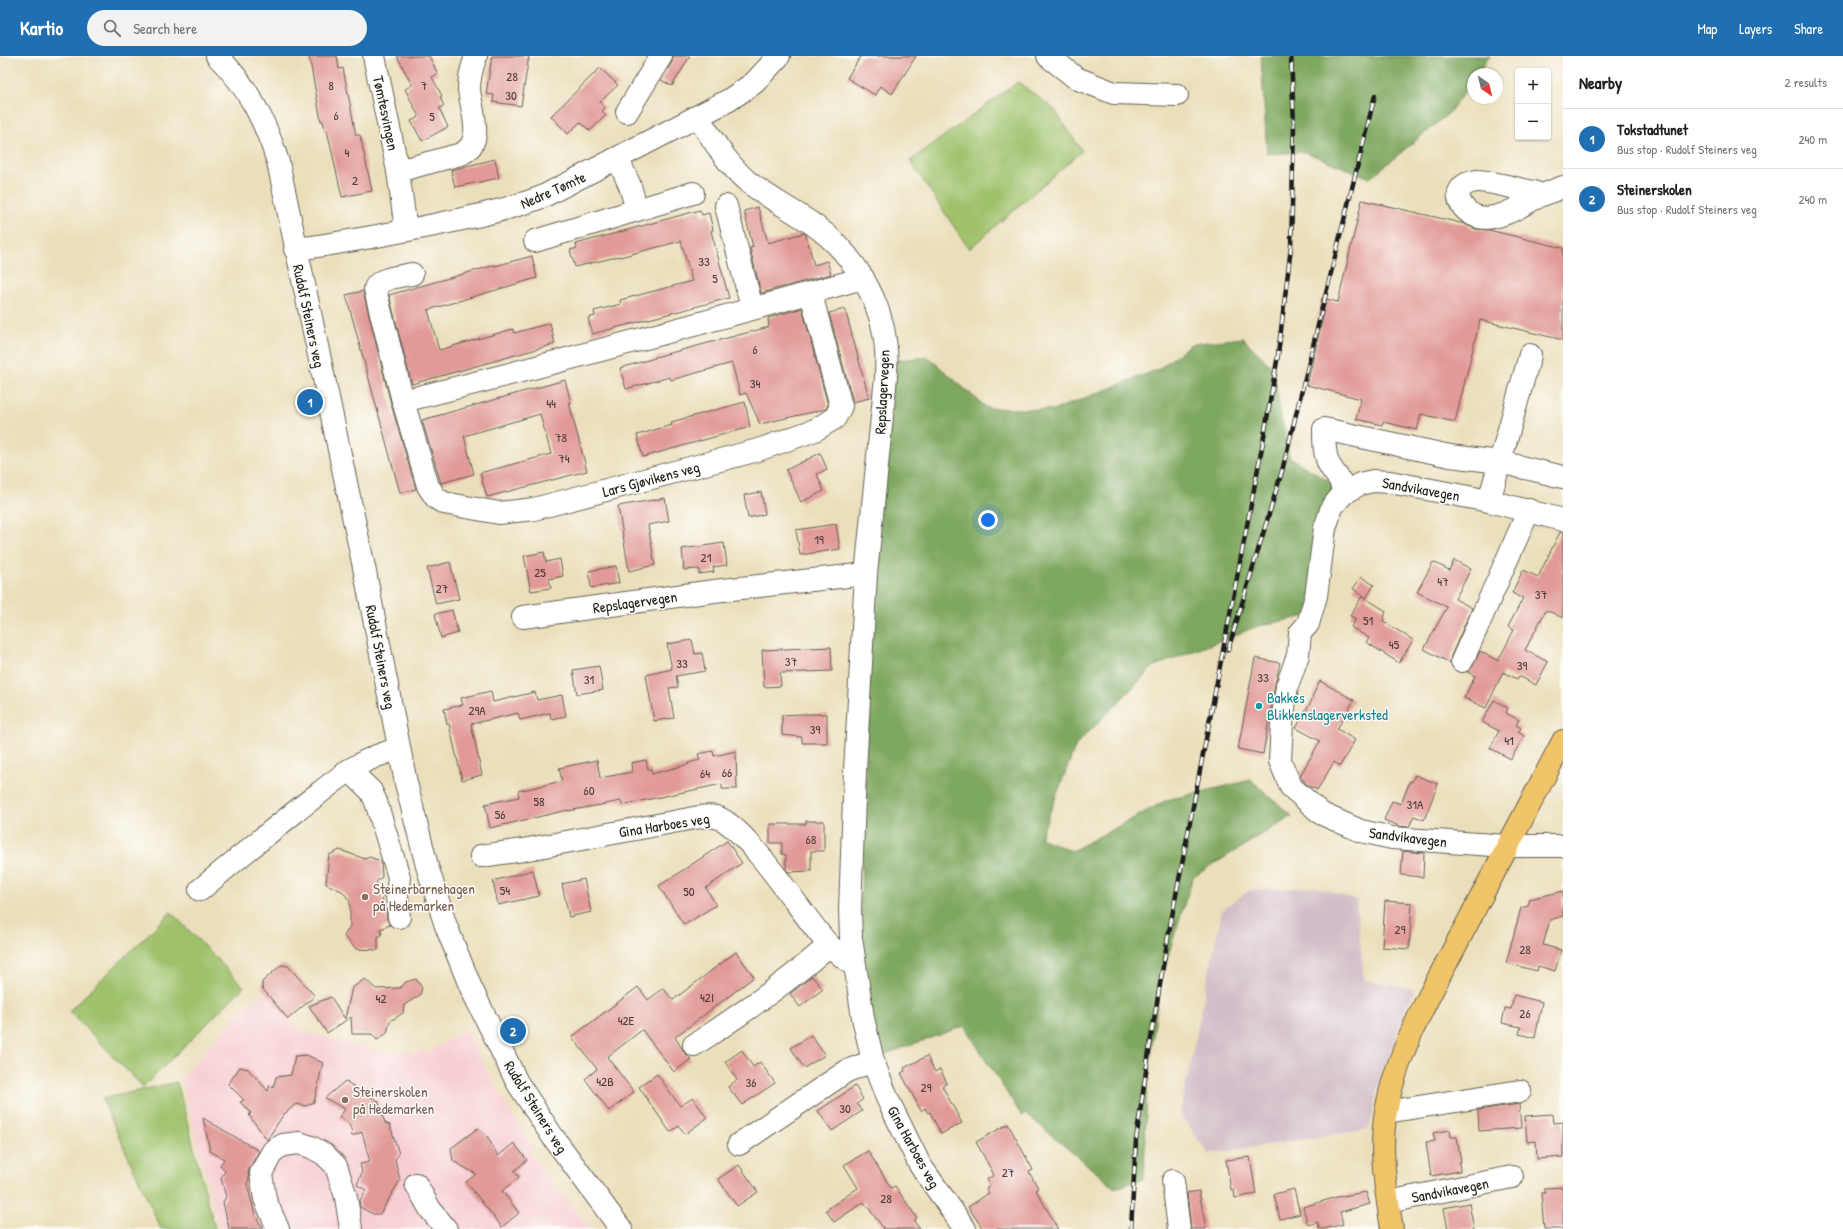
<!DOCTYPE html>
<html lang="en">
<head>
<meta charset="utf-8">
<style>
	:root { --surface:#fff; --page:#f2f2f2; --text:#202124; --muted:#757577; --line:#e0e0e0; --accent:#1f6fb2 }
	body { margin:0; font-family:"Patrick Hand",sans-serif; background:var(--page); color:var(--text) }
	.controls { position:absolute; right:12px; top:12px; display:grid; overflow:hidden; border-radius:4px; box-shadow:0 1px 3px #0004 }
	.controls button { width:36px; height:36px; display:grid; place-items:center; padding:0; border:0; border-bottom:1px solid var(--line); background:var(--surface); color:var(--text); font:20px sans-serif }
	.compass { position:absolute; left:1467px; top:12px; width:36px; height:36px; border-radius:50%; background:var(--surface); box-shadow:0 1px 3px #0004; rotate:145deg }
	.you { position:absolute; left:988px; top:464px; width:14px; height:14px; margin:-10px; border:3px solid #fff; border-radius:50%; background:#1a73e8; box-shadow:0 0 0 6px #1a73e833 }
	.badge { display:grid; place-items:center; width:26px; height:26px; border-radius:50%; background:var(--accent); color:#fff; font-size:13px; font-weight:700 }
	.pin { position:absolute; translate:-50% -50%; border:2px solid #fff; box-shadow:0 1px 4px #0006 }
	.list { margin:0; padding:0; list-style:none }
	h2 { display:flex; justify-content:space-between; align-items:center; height:52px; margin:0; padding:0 16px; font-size:17px }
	h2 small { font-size:13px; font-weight:400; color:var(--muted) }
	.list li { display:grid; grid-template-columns:26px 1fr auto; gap:12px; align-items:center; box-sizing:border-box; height:60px; padding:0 16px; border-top:1px solid var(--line) }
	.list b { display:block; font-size:15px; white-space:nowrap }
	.list p { margin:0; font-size:13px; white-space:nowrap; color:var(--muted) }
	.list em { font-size:13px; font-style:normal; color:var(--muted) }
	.icon { flex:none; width:22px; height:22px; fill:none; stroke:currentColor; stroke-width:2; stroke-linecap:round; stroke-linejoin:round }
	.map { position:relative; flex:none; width:1563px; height:1173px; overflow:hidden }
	header { display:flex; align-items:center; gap:24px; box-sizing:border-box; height:56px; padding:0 20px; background:var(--accent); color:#fff }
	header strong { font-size:19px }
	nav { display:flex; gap:22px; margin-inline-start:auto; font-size:14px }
	.search { width:280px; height:36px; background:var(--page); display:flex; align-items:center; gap:10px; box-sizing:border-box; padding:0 14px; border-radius:22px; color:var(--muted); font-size:15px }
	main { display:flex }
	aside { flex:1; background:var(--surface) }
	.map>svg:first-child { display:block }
	.built { fill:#f7cfd4 }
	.industrial { fill:#d2bdc8 }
	.green { fill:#9ec16a; stroke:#5d6e43 }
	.forest { fill:#7ea75e; stroke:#4d623d }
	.building { fill:#e19a97 }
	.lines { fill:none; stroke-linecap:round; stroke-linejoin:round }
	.minor-casing { stroke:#646054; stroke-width:24 }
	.major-casing { stroke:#646054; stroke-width:24 }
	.minor { stroke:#fff; stroke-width:22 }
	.major { stroke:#f0c469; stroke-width:22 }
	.rail-casing { stroke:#1c1c1c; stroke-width:4.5 }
	.rail { stroke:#fdfcf7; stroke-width:3; stroke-dasharray:9; stroke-linecap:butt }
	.culture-dot { fill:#0f9aa8; stroke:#fdfcf7; stroke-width:1.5 }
	.education-dot { fill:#8d6e63; stroke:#fdfcf7; stroke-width:1.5 }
	.labels { text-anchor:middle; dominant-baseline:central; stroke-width:3; stroke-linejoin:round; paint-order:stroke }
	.number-label { font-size:13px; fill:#4d3c3b }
	.street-label { font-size:15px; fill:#1c1c1c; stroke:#fdfcf7 }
	.culture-label { font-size:15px; fill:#0d838f; stroke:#fdfcf7; text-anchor:start }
	.education-label { font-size:15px; fill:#785e54; stroke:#fdfcf7; text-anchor:start }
</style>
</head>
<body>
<header>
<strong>Kartio</strong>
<div class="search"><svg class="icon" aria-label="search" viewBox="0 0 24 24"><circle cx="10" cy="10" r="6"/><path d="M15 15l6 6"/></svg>Search here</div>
<nav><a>Map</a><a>Layers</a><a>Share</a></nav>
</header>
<main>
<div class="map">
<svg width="1563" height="1173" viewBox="0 0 1563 1173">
	<rect width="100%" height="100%" fill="#fdfcf7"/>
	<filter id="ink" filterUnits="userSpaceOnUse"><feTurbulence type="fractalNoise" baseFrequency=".025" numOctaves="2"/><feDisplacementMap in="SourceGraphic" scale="8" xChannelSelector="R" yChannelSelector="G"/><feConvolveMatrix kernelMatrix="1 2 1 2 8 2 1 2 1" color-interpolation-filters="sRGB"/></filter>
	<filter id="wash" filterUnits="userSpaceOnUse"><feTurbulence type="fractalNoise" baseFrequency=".012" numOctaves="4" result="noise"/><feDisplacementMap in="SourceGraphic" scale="16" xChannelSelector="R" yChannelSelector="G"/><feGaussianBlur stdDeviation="0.9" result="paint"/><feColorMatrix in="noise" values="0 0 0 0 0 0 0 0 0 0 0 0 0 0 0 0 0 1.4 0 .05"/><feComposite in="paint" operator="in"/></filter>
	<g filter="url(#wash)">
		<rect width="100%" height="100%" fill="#ebdfbb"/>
		<polygon class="built" points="268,935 299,975 384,996 432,995 465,973 496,1031 532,1091 530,1098 591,1173 219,1173 181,1022 243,952"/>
		<polygon class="industrial" points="1316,831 1356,844 1364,924 1414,933 1378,1032 1369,1073 1209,1098 1180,1058 1222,854 1250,834"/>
		<g class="green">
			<polygon points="1018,26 1054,53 1082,95 969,193 910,105"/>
			<polygon points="171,856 244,931 143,1031 69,955"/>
			<polygon points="177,1026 215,1173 161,1173 102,1043"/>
		</g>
		<g class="forest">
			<polygon points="1261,0 1490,0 1477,18 1473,18 1473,24 1449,57 1370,122 1305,96 1267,98"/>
			<polygon points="1243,282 1272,311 1289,401 1352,439 1338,459 1306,560 1258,570 1153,611 1076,689 1040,782 1072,795 1167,744 1251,724 1292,760 1193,821 1161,921 1147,1027 1144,1123 1115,1132 1026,1058 1022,1060 964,970 874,1002 859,894 880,306 928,301 987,352 1054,354 1159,313 1191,288"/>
		</g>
		<g id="blocks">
			<g class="building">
				<polygon points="309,0 337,0 339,13 343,12 356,79 360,79 372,135 342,141 327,74 325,74 323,65 321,65"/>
				<polygon points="397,0 429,0 438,18 432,21 442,40 440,41 444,50 439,52 448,71 422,85 411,65 419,61 405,33 412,29"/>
				<polygon points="492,0 529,0 521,50 493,46 494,39 486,38"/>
				<polygon points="673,0 690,0 672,30 661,24 672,6"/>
				<polygon points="861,0 916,0 892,38 880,30 875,39 847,22"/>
				<polygon points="600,12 618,29 600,46 605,52 602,55 606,59 590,75 580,66 568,78 551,60"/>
				<polygon points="495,103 499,122 455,131 451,114"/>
				<polygon points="1362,144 1465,168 1475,173 1489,174 1563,192 1563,284 1480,264 1455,366 1421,358 1417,374 1383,366 1382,369 1356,363 1361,343 1307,329 1323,261 1318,260 1322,242 1338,246"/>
				<polygon points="758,151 768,187 804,177 806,179 814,209 827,205 831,218 761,237 750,192 753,191 744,155"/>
				<polygon points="700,154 702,159 709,157 713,174 711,175 729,242 592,278 588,262 595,260 594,255 621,248 620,244 692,225 681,185 620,201 620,200 575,211 570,194 577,192 576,188"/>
				<polygon points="532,200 537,222 428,254 439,294 513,273 514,277 550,267 555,288 412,328 389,239 495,209 495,210"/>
				<polygon points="363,235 391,348 416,433 400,437 346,239"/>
				<polygon points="802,252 828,349 826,353 760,368 746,337 740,339 732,307 671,324 670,321 626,333 620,312 655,302 655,301 769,271 768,262"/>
				<polygon points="845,253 869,342 853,346 829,257"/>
				<polygon points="565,324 571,347 569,347 587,415 487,441 480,417 551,398 540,358 464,380 474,418 441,427 422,364"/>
				<polygon points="745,346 750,371 643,401 637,379 672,369 671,366"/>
				<polygon points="820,397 827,413 817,418 824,435 801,446 786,414"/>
				<polygon points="761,436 765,458 748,462 744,439"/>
				<polygon points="665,442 669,465 648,469 655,509 629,515 618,450"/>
				<polygon points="836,468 840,493 800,499 796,474"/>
				<polygon points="1560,476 1563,476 1563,562 1546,554 1525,594 1548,606 1536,629 1519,620 1517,623 1503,616 1486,652 1464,642 1475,620 1467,616 1473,610 1480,595 1498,605 1514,574 1508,571 1523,542 1512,537 1523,514 1538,521"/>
				<polygon points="724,487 727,509 713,511 714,516 699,518 699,513 684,514 682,493"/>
				<polygon points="544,496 546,506 560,503 563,520 549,523 551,532 531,535 524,500"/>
				<polygon points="1454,504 1471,513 1455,543 1472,552 1451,600 1450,607 1424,593 1447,551 1417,536 1433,506 1449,514"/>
				<polygon points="450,506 459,543 436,548 427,512"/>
				<polygon points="616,510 619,527 591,532 589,515"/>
				<polygon points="1361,521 1374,529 1366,542 1353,533"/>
				<polygon points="1362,540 1386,555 1383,565 1413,584 1399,607 1366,586 1369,582 1351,571 1356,563 1350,560"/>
				<polygon points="452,554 458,577 441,582 435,558"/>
				<polygon points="692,584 695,598 702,597 705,615 676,620 678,631 669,632 674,662 654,665 646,619 672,613 667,588"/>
				<polygon points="831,591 832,615 780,617 781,630 764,631 762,594"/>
				<polygon points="1255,602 1280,607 1275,628 1263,698 1238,693"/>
				<polygon points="599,610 603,634 577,638 573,614"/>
				<polygon points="1320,625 1354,644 1337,673 1355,684 1340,710 1334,706 1317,734 1306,728 1300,720 1320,685 1296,672 1313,642 1312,641"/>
				<polygon points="491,635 493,646 535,636 537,644 562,639 566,660 551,663 550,657 520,664 518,657 471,668 482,719 462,724 449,668 447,668 444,653 463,649 461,642"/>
				<polygon points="1494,644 1508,652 1506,657 1519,664 1516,669 1521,672 1518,676 1524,680 1511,703 1490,692 1499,675 1482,666"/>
				<polygon points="802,658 827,658 827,687 802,687 802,681 782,679 782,659"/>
				<polygon points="713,695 714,700 736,695 737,733 722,733 722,728 622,749 621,745 568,755 568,754 490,772 485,748 519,741 518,735 562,725 559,712 597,704 600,722 632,716 631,707 646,704 648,713 651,713 652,718 689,708 688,707 700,704 698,698"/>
				<polygon points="1415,719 1438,728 1424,764 1414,760 1409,771 1399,770 1384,764 1392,745 1401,748 1410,725 1412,726"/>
				<polygon points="806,765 824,765 824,795 811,795 811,815 788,816 786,813 786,799 782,798 782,787 770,787 770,768 806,768"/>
				<polygon points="727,785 742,807 706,832 716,849 684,869 659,830"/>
				<polygon points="340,794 365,803 369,801 381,805 382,821 376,826 383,835 382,852 386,852 387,863 390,869 380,873 382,878 378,881 378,894 356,893 344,880 350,870 350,845 342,835 326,828 329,799"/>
				<polygon points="1403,795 1424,797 1423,821 1401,819"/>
				<polygon points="533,814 539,840 498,849 493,825"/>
				<polygon points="584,823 591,856 569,861 562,828"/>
				<polygon points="1563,835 1563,860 1550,864 1543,889 1561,894 1555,915 1538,910 1537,915 1506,907 1521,852 1528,850 1530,843"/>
				<polygon points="1385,845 1412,847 1409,893 1382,891"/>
				<polygon points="736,896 754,921 675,981 684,996 691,1003 674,1016 642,974 607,1001 634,1036 609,1055 585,1023 597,1013 572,981 638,931 648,944 663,932 673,944"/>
				<polygon points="281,909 288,910 315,940 288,963 262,932 262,926"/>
				<polygon points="812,920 823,933 800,951 790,938"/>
				<polygon points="365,923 376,933 400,932 406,926 416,923 422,932 420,939 404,949 403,957 390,965 387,977 377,984 372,978 352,978 351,961 327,977 309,950 331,941 345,963 352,932"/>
				<polygon points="1514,939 1542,946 1535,982 1519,978 1521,971 1502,967 1505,952 1511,953"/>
				<polygon points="811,979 825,999 804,1012 791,992"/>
				<polygon points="742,994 753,1011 760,1006 775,1027 742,1049 728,1031 737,1024 725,1006"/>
				<polygon points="307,999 323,1007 314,1046 306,1050 296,1048 283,1059 267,1084 249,1059 251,1057 240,1046 244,1044 228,1028 240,1011 248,1013 268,1035 270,1029 273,1032 276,1021 291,1019 295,1000"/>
				<polygon points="927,1000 935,1016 940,1013 947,1027 942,1030 962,1067 941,1078 930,1056 928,1057 925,1052 921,1055 901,1017 905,1015 904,1012"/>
				<polygon points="657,1018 680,1050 693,1042 707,1062 685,1078 679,1070 670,1076 639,1031"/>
				<polygon points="345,1025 378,1045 385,1067 390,1069 399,1098 395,1103 400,1124 380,1158 373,1158 360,1151 359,1146 366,1134 357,1129 362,1116 360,1108 370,1106 362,1076 352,1080 351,1072 347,1066 339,1062 345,1053 325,1042"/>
				<polygon points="855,1030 863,1043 857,1048 862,1055 832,1075 818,1055"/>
				<polygon points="1519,1048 1521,1072 1479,1075 1478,1054"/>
				<polygon points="1552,1058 1553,1067 1563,1066 1563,1101 1537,1103 1536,1085 1527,1086 1525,1060"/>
				<polygon points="203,1062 259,1095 250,1111 248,1117 249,1123 247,1128 255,1159 263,1173 229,1173 223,1146 226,1141 221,1122 225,1115 220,1109 224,1103 210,1095"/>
				<polygon points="1008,1068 1033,1114 1029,1116 1038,1132 1036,1134 1058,1173 983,1173 968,1151 989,1137 986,1132 990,1129 987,1123 994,1119 976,1086"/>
				<polygon points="478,1072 487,1080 498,1100 514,1087 527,1104 514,1115 519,1121 502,1135 519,1157 502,1171 466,1126 476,1118 453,1105 451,1092"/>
				<polygon points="1450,1074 1451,1081 1457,1081 1461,1106 1459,1106 1460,1115 1431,1120 1426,1086 1435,1085 1433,1077"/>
				<polygon points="868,1095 891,1132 895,1130 917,1162 914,1165 920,1173 884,1173 864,1146 834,1166 826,1154 858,1132 844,1109"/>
				<polygon points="1250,1101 1256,1138 1235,1142 1234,1134 1231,1134 1226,1104"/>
				<polygon points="739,1109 758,1136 737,1150 718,1123"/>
				<polygon points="1563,1131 1563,1173 1544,1173 1541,1137 1545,1137 1545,1132"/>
				<polygon points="1294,1133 1300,1158 1280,1163 1274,1138"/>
				<polygon points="1199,1135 1206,1173 1191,1173 1187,1137"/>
				<polygon points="1366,1136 1370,1148 1340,1156 1343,1168 1324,1173 1319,1173 1318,1166 1308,1169 1303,1151 1337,1141"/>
				<polygon points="1469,1147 1474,1173 1448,1173 1444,1152"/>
			</g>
		</g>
	</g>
	<g filter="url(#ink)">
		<use href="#blocks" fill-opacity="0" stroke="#646054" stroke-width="1"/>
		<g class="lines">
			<g class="minor-casing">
				<g id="minor">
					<path d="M217,0c31,30 48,65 61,106l87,410 41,211 21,83 19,60 25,62 46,94 36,55 68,92"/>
					<polyline points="374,0 398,115 406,174"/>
					<polyline points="1048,0 1076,22 1114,37 1177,39"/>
					<polyline points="627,56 661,0"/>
					<path d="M698,61c15,23 29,47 50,65 21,16 44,28 66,43 39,28 69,76 72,125 1,9 0,18 0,27l-20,197 -11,197 -5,139 1,28 12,80 10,43 14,37 33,67 45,64"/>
					<polyline points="618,103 630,130 637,154"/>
					<path d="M398,115l63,-17c25,-12 10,-43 8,-65 0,-12 3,-22 7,-33"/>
					<path d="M1541,139l-7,-3c-13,-2 -47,-12 -57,-11 -33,4 -16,37 9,37 20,-1 37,-14 54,-22 7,-3 15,-6 23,-9"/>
					<polyline points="726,150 752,252"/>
					<polyline points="535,185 693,137"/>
					<path d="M295,193c44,-5 86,-14 129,-22 40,-8 80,-16 118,-30l187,-97 25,-17 25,-27"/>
					<path d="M412,218c-10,2 -35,4 -37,15l28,112 25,85 8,12 8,5 55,10 35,-4 224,-59 57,-20 20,-12 6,-12 -30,-112"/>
					<path d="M403,345c154,-38 307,-80 460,-123"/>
					<path d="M1343,438c-2,-18 -5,-14 -13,-28 -6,-10 -6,-25 -6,-37l126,27 50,6 63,15"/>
					<polyline points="1489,445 1530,299"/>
					<polyline points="1563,464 1489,445 1390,426 1373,425 1360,428 1343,438 1332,451 1325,472 1316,540 1308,568 1300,577 1298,599 1287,630 1282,667 1280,705 1291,731 1322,758 1361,775 1392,782 1507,790 1563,790"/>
					<polyline points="523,561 714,535 866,518"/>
					<polyline points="1462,605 1529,454"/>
					<polyline points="349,714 371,735 376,746 399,821 397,840 399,861"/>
					<path d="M481,800l42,-6 166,-31c8,-2 19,-4 27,-2 30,8 88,101 112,127 8,8 18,15 26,22"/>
					<path d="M200,834c33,-28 66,-55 100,-82 33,-25 58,-50 99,-59"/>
					<path d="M694,989c48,-31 93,-62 135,-100"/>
					<polyline points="1386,1056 1520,1035"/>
					<polyline points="739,1088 847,1015 873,1005"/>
					<polyline points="1173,1125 1179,1173"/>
					<polyline points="416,1128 430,1153 446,1173"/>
					<polyline points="1388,1146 1512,1121"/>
					<polyline points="278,1173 265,1143 261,1117 273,1095 283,1089 299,1087 311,1091 324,1098 336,1110 346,1141 351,1173"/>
				</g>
			</g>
			<g class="major-casing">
				<path id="major" d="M1392,1173c-6,-38 -13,-79 -6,-118 11,-61 45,-118 73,-172 34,-66 69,-132 104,-198"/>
			</g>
			<use href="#minor" class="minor"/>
			<use href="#major" class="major"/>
			<g class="rail-casing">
				<g id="rail">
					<polyline points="1228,594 1282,415 1375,39"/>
					<polyline points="1131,1173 1136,1084 1151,982 1168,881 1263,386 1278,299 1291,191 1294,68 1291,0"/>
				</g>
			</g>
			<use href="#rail" class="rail"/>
		</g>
	</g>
	<circle class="culture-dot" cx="1259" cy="650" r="4"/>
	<g class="education-dot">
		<circle cx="365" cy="841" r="4"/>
		<circle cx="345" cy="1044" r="4"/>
	</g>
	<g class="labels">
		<g class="number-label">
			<text x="512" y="20">28</text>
			<text x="331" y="29">8</text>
			<text x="424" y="29">7</text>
			<text x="511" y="39">30</text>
			<text x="336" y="59">6</text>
			<text x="432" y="60">5</text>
			<text x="347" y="96">4</text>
			<text x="355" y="124">2</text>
			<text x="704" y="205">33</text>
			<text x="715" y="222">5</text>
			<text x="755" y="293">6</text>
			<text x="755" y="327">34</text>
			<text x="551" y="347">44</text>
			<text x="561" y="381">78</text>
			<text x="564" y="402">74</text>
			<text x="819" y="483">19</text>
			<text x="706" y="501">21</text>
			<text x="540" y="516">25</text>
			<text x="1443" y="525">47</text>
			<text x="442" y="532">27</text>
			<text x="1541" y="538">37</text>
			<text x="1368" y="564">51</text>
			<text x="1394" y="588">45</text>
			<text x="791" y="605">37</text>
			<text x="682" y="607">33</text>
			<text x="1522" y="609">39</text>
			<text x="1263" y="621">33</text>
			<text x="589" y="623">31</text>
			<text x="477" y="654">29A</text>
			<text x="815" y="673">39</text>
			<text x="1509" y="684">41</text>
			<text x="727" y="716">66</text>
			<text x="705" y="717">64</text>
			<text x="589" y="734">60</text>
			<text x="539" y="745">58</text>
			<text x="1415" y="748">31A</text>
			<text x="500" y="758">56</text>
			<text x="811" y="783">68</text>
			<text x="505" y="834">54</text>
			<text x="689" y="835">50</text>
			<text x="1400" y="873">29</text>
			<text x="1525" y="893">28</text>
			<text x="707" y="941">42I</text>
			<text x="381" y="942">42</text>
			<text x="1525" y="957">26</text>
			<text x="626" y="964">42E</text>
			<text x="605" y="1025">42B</text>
			<text x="751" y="1026">36</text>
			<text x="926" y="1031">29</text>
			<text x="845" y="1052">30</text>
			<text x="1008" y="1116">27</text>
			<text x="886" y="1142">28</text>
		</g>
		<g class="street-label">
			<text transform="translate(386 57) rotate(78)">Tømtesvingen</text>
			<text transform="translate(553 134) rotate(-24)">Nedre Tømte</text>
			<text transform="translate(309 260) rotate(78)">Rudolf Steiners veg</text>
			<text transform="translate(882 336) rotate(-87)">Repslagervegen</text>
			<text transform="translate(651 423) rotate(-15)">Lars Gjøvikens veg</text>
			<text transform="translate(1421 433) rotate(10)">Sandvikavegen</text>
			<text transform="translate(635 546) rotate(-8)">Repslagervegen</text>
			<text transform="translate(381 601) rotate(79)">Rudolf Steiners veg</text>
			<text transform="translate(664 769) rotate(-9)">Gina Harboes veg</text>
			<text transform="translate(1408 781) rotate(7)">Sandvikavegen</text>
			<text transform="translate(536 1051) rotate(58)">Rudolf Steiners veg</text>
			<text transform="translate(914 1091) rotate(61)">Gina Harboes veg</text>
			<text transform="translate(1450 1134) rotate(-11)">Sandvikavegen</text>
		</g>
		<g class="culture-label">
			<text x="1267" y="641">Bakkes<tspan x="1267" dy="17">Blikkenslagerverksted</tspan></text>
		</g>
		<g class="education-label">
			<text x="373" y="832">Steinerbarnehagen<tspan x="373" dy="17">på Hedemarken</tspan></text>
			<text x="353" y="1035">Steinerskolen<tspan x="353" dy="17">på Hedemarken</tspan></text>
		</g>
	</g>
</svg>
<div class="controls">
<button>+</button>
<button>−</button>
</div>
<svg class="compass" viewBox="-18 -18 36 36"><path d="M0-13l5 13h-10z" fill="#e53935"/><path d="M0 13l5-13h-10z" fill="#757577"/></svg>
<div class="you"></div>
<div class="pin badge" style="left:310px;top:346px">1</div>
<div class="pin badge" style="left:513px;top:975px">2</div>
</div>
<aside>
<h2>Nearby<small>2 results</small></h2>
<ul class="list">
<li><span class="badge">1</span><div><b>Tokstadtunet</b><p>Bus stop · Rudolf Steiners veg</p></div><em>240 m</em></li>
<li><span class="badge">2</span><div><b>Steinerskolen</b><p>Bus stop · Rudolf Steiners veg</p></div><em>240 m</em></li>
</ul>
</aside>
</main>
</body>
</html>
